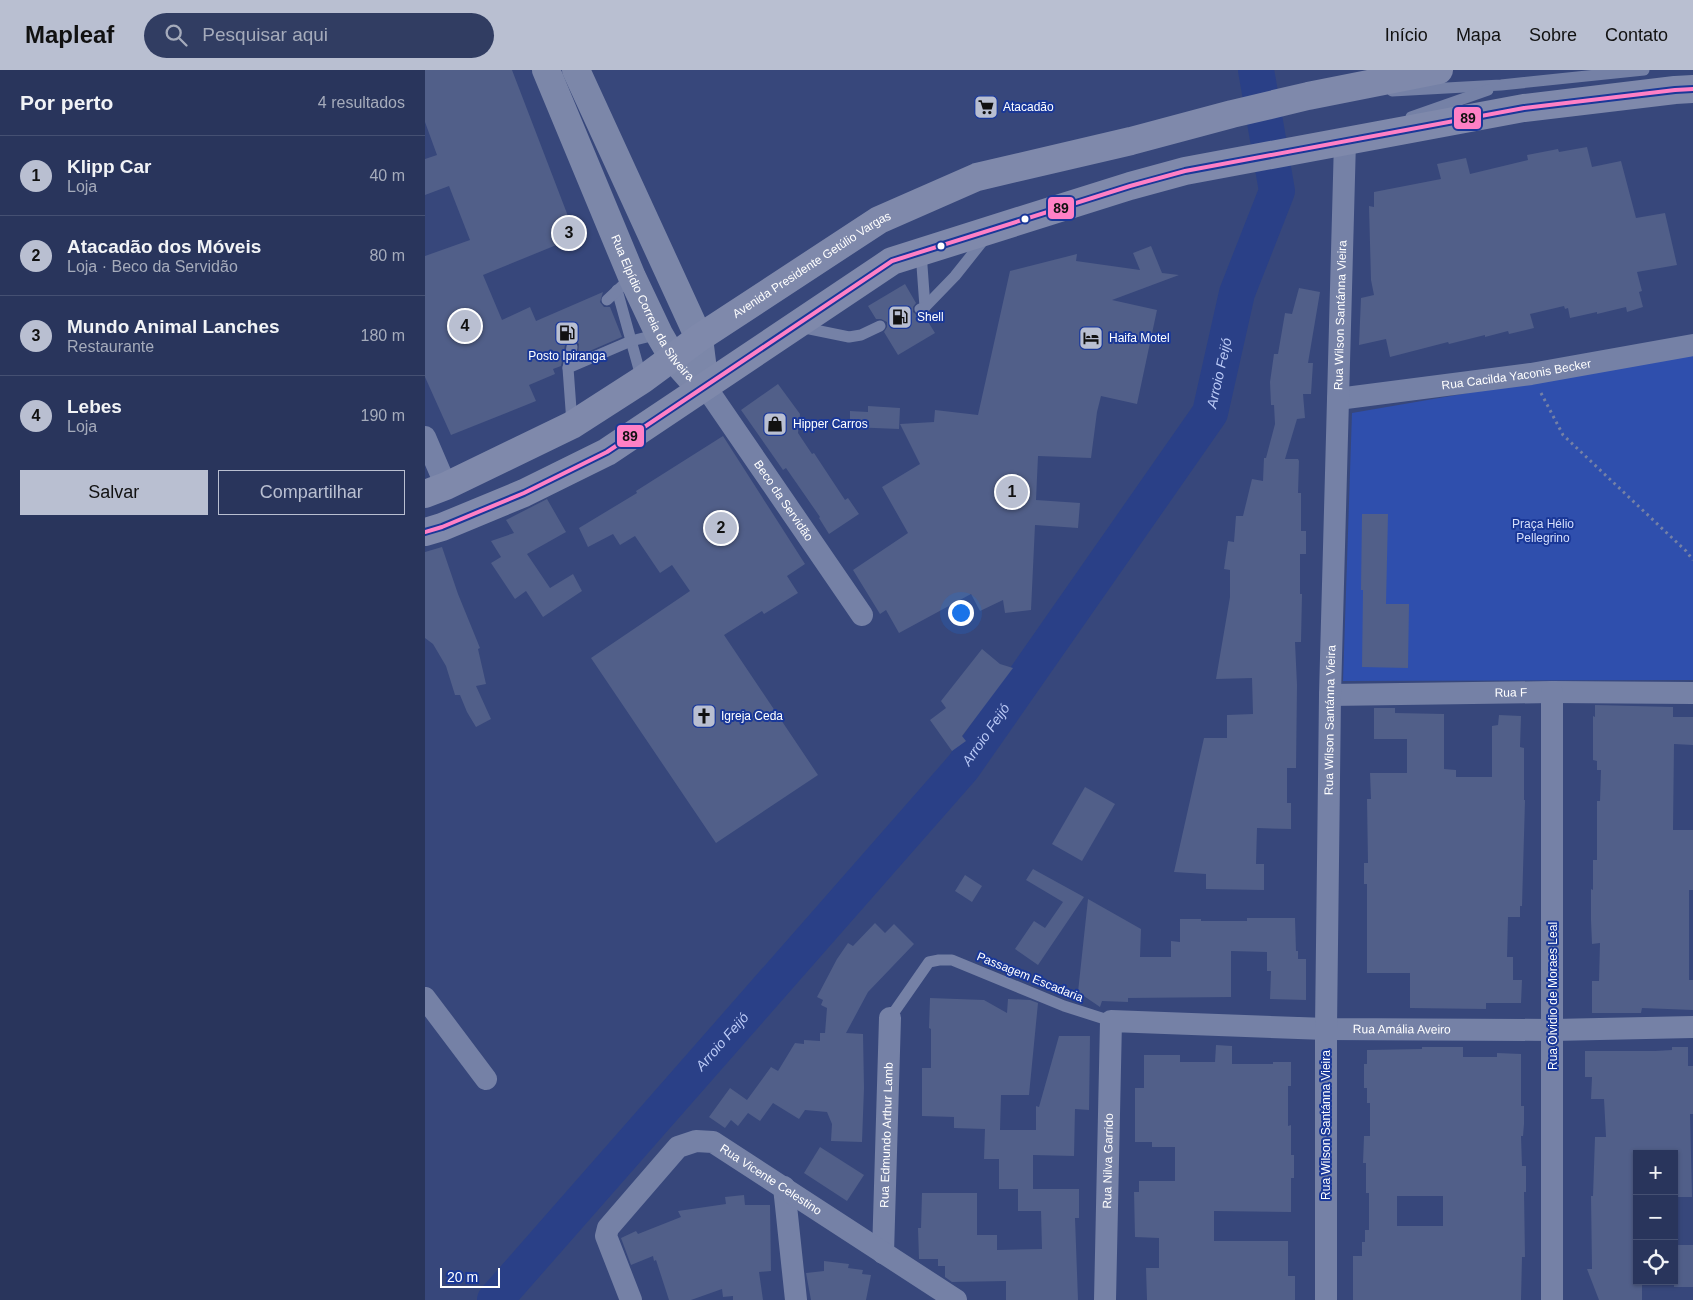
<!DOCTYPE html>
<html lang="pt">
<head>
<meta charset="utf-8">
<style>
	:root { --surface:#29355c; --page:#313d62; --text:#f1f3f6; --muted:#a5abbb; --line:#455072; --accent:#b9bfd1 }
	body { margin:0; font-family:Helvetica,sans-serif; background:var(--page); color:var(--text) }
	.controls { position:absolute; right:15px; bottom:15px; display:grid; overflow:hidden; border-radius:0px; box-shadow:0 1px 4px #0004 }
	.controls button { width:45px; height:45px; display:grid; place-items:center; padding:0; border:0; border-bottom:1px solid var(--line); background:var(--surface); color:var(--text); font:25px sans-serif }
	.scale { position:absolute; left:15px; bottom:12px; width:60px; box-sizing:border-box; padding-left:5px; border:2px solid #fff; border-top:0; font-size:14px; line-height:18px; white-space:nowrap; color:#fff; -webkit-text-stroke:4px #1a3898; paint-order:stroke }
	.you { position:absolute; left:535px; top:542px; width:18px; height:18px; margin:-12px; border:4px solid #fff; border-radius:50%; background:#1a73e8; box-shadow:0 0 0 8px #1a73e833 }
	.badge { display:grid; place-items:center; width:32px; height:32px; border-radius:50%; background:var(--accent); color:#111; font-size:16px; font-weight:700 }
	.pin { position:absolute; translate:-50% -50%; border:2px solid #fff; box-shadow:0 1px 5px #0006 }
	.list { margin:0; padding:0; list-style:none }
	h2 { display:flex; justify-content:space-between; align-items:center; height:65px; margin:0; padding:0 20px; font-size:21px }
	h2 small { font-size:16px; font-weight:400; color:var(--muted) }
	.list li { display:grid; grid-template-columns:32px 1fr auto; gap:15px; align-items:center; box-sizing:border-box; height:80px; padding:0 20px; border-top:1px solid var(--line) }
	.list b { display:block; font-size:19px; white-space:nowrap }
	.list p { margin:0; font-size:16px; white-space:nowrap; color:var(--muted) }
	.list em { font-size:16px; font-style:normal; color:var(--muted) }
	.actions { display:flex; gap:10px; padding:15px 20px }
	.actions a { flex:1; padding:11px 0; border:1px solid var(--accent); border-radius:0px; text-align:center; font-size:18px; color:var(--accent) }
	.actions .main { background:var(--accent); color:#111 }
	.icon { flex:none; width:28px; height:28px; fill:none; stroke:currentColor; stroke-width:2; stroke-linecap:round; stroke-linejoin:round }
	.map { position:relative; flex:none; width:1268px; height:1230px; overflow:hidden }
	header { display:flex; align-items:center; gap:30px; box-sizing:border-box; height:70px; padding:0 25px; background:var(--accent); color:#111 }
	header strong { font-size:24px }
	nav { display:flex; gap:28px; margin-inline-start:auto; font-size:18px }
	.search { width:350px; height:45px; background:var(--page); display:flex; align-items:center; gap:12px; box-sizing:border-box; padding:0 18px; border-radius:28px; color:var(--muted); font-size:19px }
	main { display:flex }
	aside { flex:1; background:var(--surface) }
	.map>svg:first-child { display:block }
	.green { fill:#2f4fad }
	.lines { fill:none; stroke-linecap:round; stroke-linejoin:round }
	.river { stroke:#2a4087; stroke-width:36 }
	.building { fill:#515f89; fill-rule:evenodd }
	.path { stroke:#7581a6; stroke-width:3; stroke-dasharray:2.5 4; stroke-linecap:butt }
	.service { stroke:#7581a6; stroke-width:11 }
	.minor { stroke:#7581a6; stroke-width:22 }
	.secondary { stroke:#7c87a9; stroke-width:28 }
	.primary { stroke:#7f89ab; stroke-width:28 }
	.bus-1-casing { stroke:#1a3898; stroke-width:8 }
	.bus-1 { stroke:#ff80c5; stroke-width:4 }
	.bus-dot { fill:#fff; stroke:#1a3898; stroke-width:2 }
	.labels { text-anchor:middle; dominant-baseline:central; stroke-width:4; stroke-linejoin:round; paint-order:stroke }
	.poi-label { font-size:12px; fill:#fff; stroke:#1a3898; text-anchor:start }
	.street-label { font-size:12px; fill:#fff; stroke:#1a3898 }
	.park-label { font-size:12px; fill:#d6dffb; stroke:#1a3898 }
	.water-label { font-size:14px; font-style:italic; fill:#bbcaf7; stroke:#1a3898 }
	.line-badge { stroke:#1a3898; stroke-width:2 }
	.pale-badge-label { font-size:14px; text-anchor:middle; font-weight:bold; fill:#111 }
</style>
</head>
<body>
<header>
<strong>Mapleaf</strong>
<div class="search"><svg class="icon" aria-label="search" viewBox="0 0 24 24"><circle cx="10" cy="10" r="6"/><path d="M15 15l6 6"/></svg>Pesquisar aqui</div>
<nav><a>Início</a><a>Mapa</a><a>Sobre</a><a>Contato</a></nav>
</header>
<main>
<aside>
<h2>Por perto<small>4 resultados</small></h2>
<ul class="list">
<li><span class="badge">1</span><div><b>Klipp Car</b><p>Loja</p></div><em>40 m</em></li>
<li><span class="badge">2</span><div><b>Atacadão dos Móveis</b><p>Loja · Beco da Servidão</p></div><em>80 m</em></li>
<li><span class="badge">3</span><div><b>Mundo Animal Lanches</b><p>Restaurante</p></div><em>180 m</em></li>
<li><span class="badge">4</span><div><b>Lebes</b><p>Loja</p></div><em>190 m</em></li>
</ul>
<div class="actions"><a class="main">Salvar</a><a>Compartilhar</a></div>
</aside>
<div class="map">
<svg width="1268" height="1230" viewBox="0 0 1268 1230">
	<rect width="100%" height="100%" fill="#37477b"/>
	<polygon class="green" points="1268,284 1268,610 918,611 927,343"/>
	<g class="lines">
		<path class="river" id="s1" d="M70,1230l468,-533 247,-354 27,-120 40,-102 -21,-121"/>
	</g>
	<g class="building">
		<polygon points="0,0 87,0 151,167 58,205 77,250 105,237 111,251 178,222 175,232 179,237 185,237 197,267 153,286 154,274 149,270 144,270 140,275 136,296 128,299 130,304 104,315 111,331 26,365 0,307 0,186 45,170 24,116 0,125 0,89 12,85 0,52"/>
		<polygon points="1162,77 1167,97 1196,91 1211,148 1240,143 1252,195 1212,202 1217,221 1214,222 1218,237 1202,242 1201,237 1172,244 1172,242 1145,248 1143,238 1140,239 1139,236 1105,244 1109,258 1084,264 1083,261 1060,267 1060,265 1024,274 1023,272 965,287 961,269 934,275 936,228 949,225 946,210 944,136 949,137 949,122 1016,109 1012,94 1041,88 1045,104 1103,90 1102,85 1133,79 1134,82"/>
		<polygon points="726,176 737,203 754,205 687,230 732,240 712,334 676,326 672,342 666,388 613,386 611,430 655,433 653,458 610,455 606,540 580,543 578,530 555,541 546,524 474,563 461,540 455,544 428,500 483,463 457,417 495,394 475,354 509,352 510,340 553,345 585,201 652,184 651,191 715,200 708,183"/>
		<polygon points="480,214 491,233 488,237 488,242 493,246 499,245 510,263 473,285 459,262 462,257 462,252 456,249 451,249 443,236"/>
		<polygon points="874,218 895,222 883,293 888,293 886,324 878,324 880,348 872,349 860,389 873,389 874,391 873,423 876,423 876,461 881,461 881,484 875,484 875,524 877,524 876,572 870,572 872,615 871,698 862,698 862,733 866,733 866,759 832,758 831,794 839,794 839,820 781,819 781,804 749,802 779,668 802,668 802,645 828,644 827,608 791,609 805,527 805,500 799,499 803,471 809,472 811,446 818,446 827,409 838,411 839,388 841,388 850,354 849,335 846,335 845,312 849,284 853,284 860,243 867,244"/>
		<polygon points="353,314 375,344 373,363 387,384 389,383 420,430 423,428 434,444 404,464 394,448 395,447 361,398 358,400 316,340"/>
		<polygon points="443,336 475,338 474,359 425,357 425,341 443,342"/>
		<polygon points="298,366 380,494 362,506 373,523 339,544 337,541 299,565 393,705 291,773 166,588 265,521 247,495 235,503 210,466 195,475 188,464 163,477 154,458 212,423 211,421"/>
		<polygon points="122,429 141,462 102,484 125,518 148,504 157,521 118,547 101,521 90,529 66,493 76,487 66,471 89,463 81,450"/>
		<polygon points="937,444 963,444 961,534 984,534 983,598 937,597 938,520 936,520"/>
		<polygon points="17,477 33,524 55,578 53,579 61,614 51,616 66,649 51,657 42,642 35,625 30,625 21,596 8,574 0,568 0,482"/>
		<polygon points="557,579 575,594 588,598 537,666 541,671 527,681 505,650 521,638 516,631"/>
		<polygon points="1170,635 1248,637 1248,647 1268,647 1268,675 1249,674 1248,760 1268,760 1268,820 1264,820 1264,910 1268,910 1268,940 1217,938 1216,943 1167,943 1167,911 1174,911 1175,873 1167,874 1166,850 1166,819 1168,820 1168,790 1172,790 1172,731 1175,731 1176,700 1172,700 1172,691 1168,690 1168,646 1170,647"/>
		<polygon points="949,638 970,638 970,643 1019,644 1019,699 1031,700 1031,707 1067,707 1067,656 1073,655 1074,645 1096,646 1095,677 1099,678 1099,730 1100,730 1097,836 1095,836 1095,847 1083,847 1082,887 1088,887 1088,910 1097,910 1096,933 1061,933 1061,939 985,938 985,903 942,903 942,814 939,814 939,793 943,793 942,729 946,729 945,703 982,703 982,669 949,669"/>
		<polygon points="660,717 690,734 657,791 627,774"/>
		<polygon points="608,799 659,827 613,895 590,879 609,851 620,858 638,832 601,810"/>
		<polygon points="540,805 557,816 547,832 530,821"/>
		<polygon points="663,829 716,859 715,887 746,887 746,871 755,872 755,849 776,849 776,851 822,851 822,848 870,848 871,881 873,881 873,889 881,889 881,930 845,929 846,901 842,901 842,882 806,881 806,927 703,928 703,932 677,931 675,937 653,922"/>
		<polygon points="450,853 460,863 469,854 489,874 443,922 421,963 438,964 439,1018 437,1072 406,1071 407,1054 402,1042 380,1040 374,1049 348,1033 335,1051 323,1043 313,1056 306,1050 300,1058 284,1047 305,1018 322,1030 346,997 353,1001 370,973 379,974 379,970 395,971 395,963 400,963 402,938 396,935 398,930 392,927 412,889 423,873 428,876"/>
		<polygon points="505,928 559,930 582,943 583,929 605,930 613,933 604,1025 576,1025 575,1060 611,1060 611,1036 614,1037 634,966 665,966 664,1040 650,1039 649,1086 608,1085 608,1119 654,1119 654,1148 650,1148 653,1230 581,1230 581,1211 527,1212 520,1207 520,1196 513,1196 513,1189 494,1189 493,1158 496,1158 497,1123 552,1123 552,1165 572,1165 572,1180 617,1179 616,1141 593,1141 593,1119 574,1119 574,1089 559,1089 560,1059 529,1058 529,1047 497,1046 497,998 506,998 506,959 504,958"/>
		<polygon points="791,975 807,976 807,994 848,994 848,992 866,992 866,1016 863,1016 863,1056 866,1055 866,1085 869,1085 869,1108 866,1108 866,1142 789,1141 789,1171 863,1171 863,1206 870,1206 870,1230 722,1230 721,1198 734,1198 734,1168 710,1167 709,1122 714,1122 714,1111 750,1111 750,1077 727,1077 727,1072 710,1072 710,1018 719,1018 719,985 755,985 755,992 790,992"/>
		<path d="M997,977h41v10h34v-4l24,1v52h3v18l-1,12h-2l1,30h4v26h-2l1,65h-3l-1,43h-168v-44h9v-14h3v-12h4v-37h-3v-30h-3l1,-27h6v-33h-3v-15h-3v-24h3v-14l55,-1zM972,1126h46v30h-46z"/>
		<polygon points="1247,977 1263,977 1263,996 1268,996 1268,1044 1265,1044 1267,1127 1249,1127 1249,1084 1212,1084 1212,1211 1217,1211 1217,1230 1174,1230 1162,1199 1167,1199 1166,1126 1168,1126 1170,1067 1181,1067 1179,1029 1166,1029 1167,1007 1160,1007 1160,981 1230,981 1247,980"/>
		<polygon points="395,1077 439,1105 422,1131 379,1103"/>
		<polygon points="319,1125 320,1135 345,1135 346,1201 334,1202 338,1230 308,1230 308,1226 298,1227 297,1219 266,1230 244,1230 231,1190 229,1191 228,1186 206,1195 196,1168 211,1161 213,1164 256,1147 253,1141 301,1134 300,1127"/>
		<rect x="1249" y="1175" width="19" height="42"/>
		<polygon points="399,1191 424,1194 423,1198 438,1200 437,1204 446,1205 441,1230 386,1230 381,1203 399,1201"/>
	</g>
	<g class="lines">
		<polyline class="path" points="1116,323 1138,365 1261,481 1268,490"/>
		<g class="service">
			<polyline points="967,21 1076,15 1219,0"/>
			<polyline points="986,47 1063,20"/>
			<polyline points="496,182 500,237"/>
			<polyline points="192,220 217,310"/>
			<polyline points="182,230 197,216"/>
			<polyline points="495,239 500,237 530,206 561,167"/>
			<polyline points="375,257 424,267 436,265 455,256"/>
			<polyline points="143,298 147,277"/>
			<polyline points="147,353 143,298 206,271 234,264"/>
			<polyline points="465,948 504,892 514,890 527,890 639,936 686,951"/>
		</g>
		<g class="minor">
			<path id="s2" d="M280,316l157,229"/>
			<path id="s3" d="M913,329l193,-25 162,-29"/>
			<polyline points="0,367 21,416"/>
			<path id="s4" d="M905,625l222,-3 141,1"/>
			<polyline points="0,928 61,1009"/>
			<polyline points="359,1117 371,1230"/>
			<path id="s5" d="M458,1183l7,-235"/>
			<path id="s6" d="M206,1230l-25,-64 2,-8 70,-81 18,-6 17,1 243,158"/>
			<path id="s7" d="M680,1230l6,-279 215,8 227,1 140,-3"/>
			<path id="s8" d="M901,1230v-271l4,-334 15,-554"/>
			<polyline points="1127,1230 1127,622"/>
		</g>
		<g class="secondary">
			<path id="s9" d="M121,0l86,207 27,57 14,24 16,18 16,10"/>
			<polyline points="151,0 274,268 280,316"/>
		</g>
		<g class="primary">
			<path id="s10" d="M0,424l21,-8 126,-61 70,-45 57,-42 180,-118 98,-43 154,-36 101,-27 76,-18 131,-26"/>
			<polyline points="0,462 17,457 99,423 182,382 467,191 705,116 760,101 1099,38 1250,20 1268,19"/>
		</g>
		<g class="bus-1-casing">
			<polyline id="bus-1" points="0,462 17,457 99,423 182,382 467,191 705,116 760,101 1099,38 1250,20 1268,19"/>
		</g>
		<use href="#bus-1" class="bus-1"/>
	</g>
	<defs>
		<g id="supermarket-square" transform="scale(1.25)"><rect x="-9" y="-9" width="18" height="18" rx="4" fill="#b9bfd1" stroke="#1a3898"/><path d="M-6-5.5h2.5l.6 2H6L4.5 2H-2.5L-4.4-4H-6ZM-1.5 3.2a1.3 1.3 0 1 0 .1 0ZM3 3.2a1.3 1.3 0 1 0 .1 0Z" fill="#111"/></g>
		<g id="fuel-square" transform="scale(1.25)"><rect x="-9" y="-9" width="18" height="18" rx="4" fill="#b9bfd1" stroke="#1a3898"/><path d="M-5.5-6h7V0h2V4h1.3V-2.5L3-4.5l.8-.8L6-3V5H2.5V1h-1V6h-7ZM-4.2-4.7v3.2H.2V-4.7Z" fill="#111"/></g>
		<g id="hotel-square" transform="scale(1.25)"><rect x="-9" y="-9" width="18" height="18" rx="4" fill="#b9bfd1" stroke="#1a3898"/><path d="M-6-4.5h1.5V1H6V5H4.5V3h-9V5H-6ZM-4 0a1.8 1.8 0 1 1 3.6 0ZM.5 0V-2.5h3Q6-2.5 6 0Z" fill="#111"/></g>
		<g id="shop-square" transform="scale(1.25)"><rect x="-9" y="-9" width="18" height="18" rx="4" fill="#b9bfd1" stroke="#1a3898"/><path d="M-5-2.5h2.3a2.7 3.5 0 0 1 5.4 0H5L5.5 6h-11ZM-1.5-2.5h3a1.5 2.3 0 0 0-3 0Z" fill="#111"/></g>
		<g id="church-square" transform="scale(1.25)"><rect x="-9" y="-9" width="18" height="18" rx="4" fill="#b9bfd1" stroke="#1a3898"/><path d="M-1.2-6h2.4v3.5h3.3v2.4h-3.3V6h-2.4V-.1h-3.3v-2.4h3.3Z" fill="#111"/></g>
	</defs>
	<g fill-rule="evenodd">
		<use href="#supermarket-square" x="561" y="37"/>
		<use href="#fuel-square" x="475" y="247"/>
		<use href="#fuel-square" x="142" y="263"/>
		<use href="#hotel-square" x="666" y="268"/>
		<use href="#shop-square" x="350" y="354"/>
		<use href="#church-square" x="279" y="646"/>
	</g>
	<g class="bus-dot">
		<circle cx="600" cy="149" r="4.5"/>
		<circle cx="516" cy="176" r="4.5"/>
	</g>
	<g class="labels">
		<g class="poi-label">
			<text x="578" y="37">Atacadão</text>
			<text x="492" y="247">Shell</text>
			<text x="684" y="268">Haifa Motel</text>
			<text x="142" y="286" text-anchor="middle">Posto Ipiranga</text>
			<text x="368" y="354">Hipper Carros</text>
			<text x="296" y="646">Igreja Ceda</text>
		</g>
		<g class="street-label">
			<text stroke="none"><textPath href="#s10" startOffset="451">Avenida Presidente Getúlio Vargas</textPath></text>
			<text stroke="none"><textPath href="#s9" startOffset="261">Rua Elpídio Correia da Silveira</textPath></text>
			<text stroke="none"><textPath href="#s8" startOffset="985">Rua Wilson Santánna Vieira</textPath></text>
			<text stroke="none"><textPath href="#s3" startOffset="180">Rua Cacilda Yaconis Becker</textPath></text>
			<text stroke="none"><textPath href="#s2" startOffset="139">Beco da Servidão</textPath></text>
			<text stroke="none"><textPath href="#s4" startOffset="181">Rua F</textPath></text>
			<text stroke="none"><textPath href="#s8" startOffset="580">Rua Wilson Santánna Vieira</textPath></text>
			<text transform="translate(605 907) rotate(22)">Passagem Escadaria</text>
			<text transform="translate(1128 926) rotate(-90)">Rua Olvidio de Moraes Leal</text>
			<text stroke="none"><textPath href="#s7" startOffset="570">Rua Amália Aveiro</textPath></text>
			<text transform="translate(901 1055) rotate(-90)">Rua Wilson Santánna Vieira</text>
			<text stroke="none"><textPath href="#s5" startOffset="118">Rua Edmundo Arthur Lamb</textPath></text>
			<text stroke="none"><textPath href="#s7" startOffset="139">Rua Nilva Garrido</textPath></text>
			<text stroke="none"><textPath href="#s6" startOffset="289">Rua Vicente Celestino</textPath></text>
		</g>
		<g class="park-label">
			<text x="1118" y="454">Praça Hélio<tspan x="1118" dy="14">Pellegrino</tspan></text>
		</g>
		<g class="water-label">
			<text stroke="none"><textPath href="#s1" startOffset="1182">Arroio Feijó</textPath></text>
			<text stroke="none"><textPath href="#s1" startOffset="749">Arroio Feijó</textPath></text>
			<text stroke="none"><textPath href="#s1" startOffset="344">Arroio Feijó</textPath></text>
		</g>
	</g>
	<g class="line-badge">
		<rect x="1028" y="36" width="29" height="24" rx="5" fill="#ff80c5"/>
		<rect x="622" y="126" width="28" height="24" rx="5" fill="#ff80c5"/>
		<rect x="191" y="354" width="29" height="24" rx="5" fill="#ff80c5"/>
	</g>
	<g class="pale-badge-label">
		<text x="1043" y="53">89</text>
		<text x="636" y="143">89</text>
		<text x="205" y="371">89</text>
	</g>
</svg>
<div class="controls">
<button>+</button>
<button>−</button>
<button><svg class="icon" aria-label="locate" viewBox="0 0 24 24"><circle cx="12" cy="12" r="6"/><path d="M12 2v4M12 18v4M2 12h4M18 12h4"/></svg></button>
</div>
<div class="scale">20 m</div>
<div class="you"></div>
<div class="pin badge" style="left:587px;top:422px">1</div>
<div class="pin badge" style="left:296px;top:458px">2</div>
<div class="pin badge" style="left:144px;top:163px">3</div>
<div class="pin badge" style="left:40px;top:256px">4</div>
</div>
</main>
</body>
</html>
